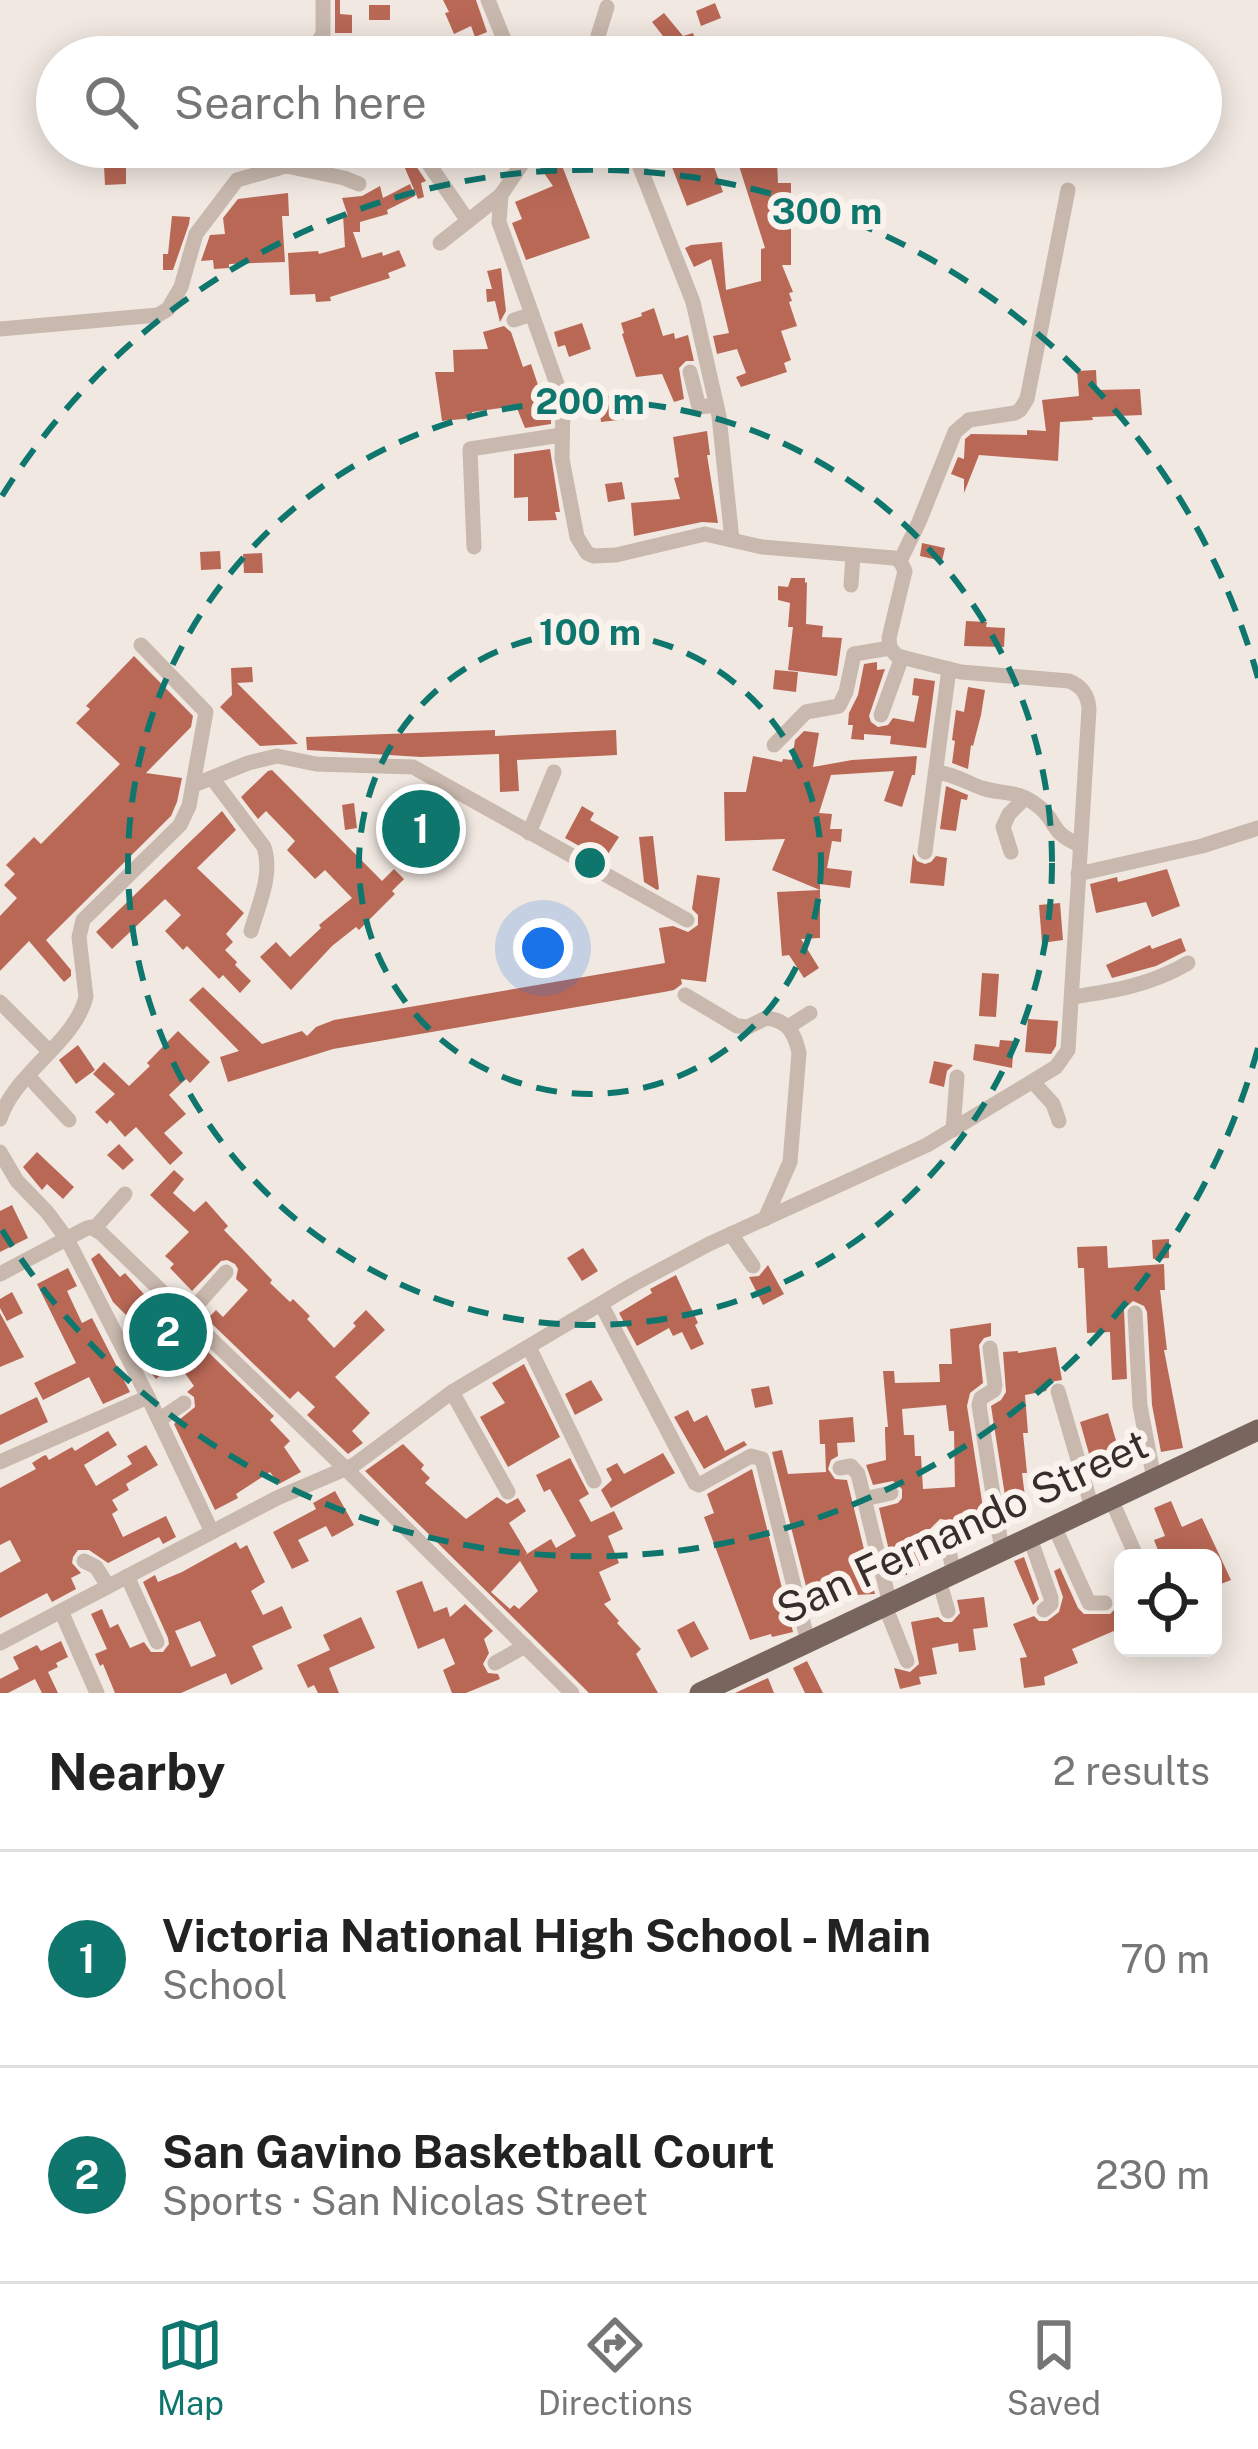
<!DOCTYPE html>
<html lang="en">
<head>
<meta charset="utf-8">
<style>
	:root { --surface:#fff; --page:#f6f6f6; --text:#222; --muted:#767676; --line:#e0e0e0; --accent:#0f766e }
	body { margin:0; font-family:"Public Sans",sans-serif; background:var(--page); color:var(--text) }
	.controls { position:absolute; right:36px; bottom:36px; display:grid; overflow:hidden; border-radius:18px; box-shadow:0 6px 30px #0003 }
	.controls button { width:108px; height:108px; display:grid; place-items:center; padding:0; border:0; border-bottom:3px solid var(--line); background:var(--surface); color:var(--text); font:60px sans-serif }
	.you { position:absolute; left:543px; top:948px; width:42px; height:42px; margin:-30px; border:9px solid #fff; border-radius:50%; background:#1a73e8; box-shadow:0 0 0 18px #1a73e833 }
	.badge { display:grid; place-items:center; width:78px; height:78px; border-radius:50%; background:var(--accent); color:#fff; font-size:39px; font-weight:700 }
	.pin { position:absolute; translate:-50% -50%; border:6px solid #fff; box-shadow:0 3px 12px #0006 }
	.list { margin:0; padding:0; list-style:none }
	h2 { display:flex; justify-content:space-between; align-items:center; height:156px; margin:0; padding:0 48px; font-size:51px }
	h2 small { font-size:39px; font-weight:400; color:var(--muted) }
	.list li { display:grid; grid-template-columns:78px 1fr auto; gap:36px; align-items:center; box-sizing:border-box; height:216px; padding:0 48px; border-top:3px solid var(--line) }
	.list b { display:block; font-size:45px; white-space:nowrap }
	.list p { margin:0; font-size:39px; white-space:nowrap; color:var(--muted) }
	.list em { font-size:39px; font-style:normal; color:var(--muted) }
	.icon { flex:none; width:66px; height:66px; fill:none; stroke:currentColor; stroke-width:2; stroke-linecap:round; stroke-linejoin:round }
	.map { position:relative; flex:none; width:1258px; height:1693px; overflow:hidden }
	.search { position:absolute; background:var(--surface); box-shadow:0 6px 30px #0003; left:36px; right:36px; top:36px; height:132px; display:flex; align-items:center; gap:30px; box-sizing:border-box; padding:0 42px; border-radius:66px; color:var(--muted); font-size:45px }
	.sheet { height:588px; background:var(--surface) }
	nav { display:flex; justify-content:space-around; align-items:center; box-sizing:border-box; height:168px; border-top:3px solid var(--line); background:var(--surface); font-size:33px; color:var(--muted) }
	nav a { display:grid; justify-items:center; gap:6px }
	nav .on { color:var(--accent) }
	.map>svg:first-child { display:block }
	.green { fill:#b7bfa2 }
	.building { fill:#b96856; fill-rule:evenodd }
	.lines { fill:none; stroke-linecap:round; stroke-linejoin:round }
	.minor { stroke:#c8b8ad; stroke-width:15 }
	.major { stroke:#77655e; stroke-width:21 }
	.ring { fill:none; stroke:#0f766e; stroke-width:6; stroke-dasharray:21 15 }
	.labels { text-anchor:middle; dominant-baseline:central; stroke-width:12; stroke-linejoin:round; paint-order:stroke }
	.street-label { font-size:42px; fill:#372e2b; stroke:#f9f2ed }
	.centre { fill:#0f766e; stroke:#f9f2ed; stroke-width:6 }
	.ring-label { font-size:36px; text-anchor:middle; font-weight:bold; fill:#0f766e; stroke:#f9f2ed; stroke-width:12; stroke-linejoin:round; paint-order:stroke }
</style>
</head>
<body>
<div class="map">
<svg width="1258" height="1693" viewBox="0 0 1258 1693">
	<rect width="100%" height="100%" fill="#f1e8e1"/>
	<polygon class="green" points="157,1297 202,1343 179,1367 133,1321"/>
	<g class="building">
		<polygon points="335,0 340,0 340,14 352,15 352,33 335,33"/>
		<polygon points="443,0 476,0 487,32 475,37 471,26 454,34 445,13 449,12"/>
		<polygon points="715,3 721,18 701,26 696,11"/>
		<rect x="369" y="5" width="21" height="15"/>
		<polygon points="664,13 683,36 693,33 698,46 677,54 652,22"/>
		<polygon points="269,42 295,43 295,57 254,57 254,43"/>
		<polygon points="374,147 413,147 414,163 426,181 421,183 424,197 418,199 402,161 399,161 398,157 376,159"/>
		<polygon points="645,147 699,147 705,163 712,161 723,192 687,206 670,162 652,164"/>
		<polygon points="733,147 747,147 753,163 777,162 778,183 791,183 791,265 782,265 793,292 789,293 792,301 789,302 797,326 781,331 791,360 784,363 787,372 741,387 736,377 746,373 737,349 717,354 713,336 729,333 711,259 694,267 685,248 691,245 722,242 726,290 761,281 761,249 765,248"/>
		<polygon points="544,151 556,167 561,163 590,238 526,260 512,223 522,219 515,202 553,186 537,163"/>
		<polygon points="104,166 126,166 126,184 105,185"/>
		<polygon points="410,184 415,196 387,210 388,214 360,222 360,232 353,232 362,258 382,252 383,256 399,250 406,266 388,273 390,278 330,297 331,301 316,302 315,294 290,295 288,253 318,251 319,254 345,247 343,215 347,214 349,219 342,198 362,196 380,186 383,198"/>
		<polygon points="288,193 289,216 282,216 285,262 229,264 229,268 214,269 213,260 201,261 210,235 225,234 223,218 238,199"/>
		<polygon points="172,216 190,217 189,224 173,270 163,270 163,254 168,254"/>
		<polygon points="501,268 506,311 500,322 495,301 487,302 486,289 492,289 487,271"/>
		<polygon points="654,308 663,336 674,333 675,339 688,335 694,361 686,361 679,368 684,399 674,402 662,374 636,377 622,334 624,333 621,323 642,316 641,313"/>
		<polygon points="582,323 591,349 569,357 565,345 558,347 554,332"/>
		<polygon points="504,326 511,332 523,367 531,364 541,394 548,393 551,403 551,424 525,428 516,406 472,412 473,418 442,421 435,372 454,372 453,350 488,349 483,332"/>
		<polygon points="1096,370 1097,390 1140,389 1142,415 1092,417 1093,420 1060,422 1058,461 979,455 964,493 964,479 951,474 958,457 964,459 965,439 971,434 1027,435 1027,430 1046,431 1042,400 1079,396 1077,371"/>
		<polygon points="589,389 594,407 578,411 573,394"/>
		<polygon points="641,391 644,417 601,422 598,397"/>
		<polygon points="707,431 710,455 707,455 718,523 702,522 634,536 631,503 680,499 674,478 679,477 673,437"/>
		<polygon points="550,449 560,512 555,512 557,520 528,521 528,497 514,498 514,454"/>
		<polygon points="622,482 625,499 608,502 605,484"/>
		<polygon points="922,543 945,548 942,561 920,556"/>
		<polygon points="220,551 221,569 201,570 200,552"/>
		<polygon points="262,553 263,573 244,573 243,554"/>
		<polygon points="791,578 805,578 805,583 807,582 806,624 823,626 822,637 842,638 837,676 788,670 793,627 788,627 790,603 778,600 778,586 788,587"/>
		<polygon points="966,621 987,622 986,627 1005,628 1004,647 964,646"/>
		<polygon points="134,656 193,716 191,727 146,773 182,778 177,802 171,816 46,940 71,970 71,976 64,982 29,941 0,971 0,916 17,898 4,885 15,874 6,865 34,837 41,844 120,764 76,723 90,709 86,706"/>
		<polygon points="877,662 877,670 885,669 869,716 871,722 878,727 888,725 893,718 914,722 919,696 912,695 914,678 935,681 926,748 890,744 891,736 864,734 864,740 851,739 853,725 848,725 849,713 858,695 864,664"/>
		<polygon points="252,667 253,682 237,683 298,744 260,746 220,707 232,695 231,668"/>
		<polygon points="775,670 798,672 796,692 773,689"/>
		<polygon points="968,687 985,690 981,715 973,746 971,745 968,769 952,763 955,741 952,740 956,710 964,712"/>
		<polygon points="495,730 495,736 616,730 617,755 517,760 519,791 500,792 499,754 421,757 307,750 306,737"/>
		<polygon points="804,731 819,733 813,767 852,760 917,756 915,775 912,775 902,807 884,801 894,771 831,775 819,813 832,814 830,829 842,829 841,842 832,841 827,868 852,871 850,888 820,884 820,890 772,870 785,839 725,841 724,792 746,792 753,756 782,762 783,759 792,760 795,740"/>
		<polygon points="272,770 382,881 394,869 404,879 392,891 395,894 359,930 356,927 332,946 291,990 260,957 276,942 290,957 321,928 319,925 352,898 325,870 315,879 287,850 295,841 266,811 258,819 241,797 268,771"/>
		<polygon points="946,786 968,795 967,800 961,799 956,831 940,829"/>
		<polygon points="354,803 357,828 345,830 342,805"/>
		<polygon points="582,806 594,813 590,820 619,837 604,860 565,838"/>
		<polygon points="222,811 236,830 197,868 244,913 226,934 233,942 225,950 237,962 235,965 251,981 240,993 223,975 219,979 187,946 183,950 165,931 181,915 165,899 112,949 96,932"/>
		<polygon points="653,836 659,889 657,890 644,882 639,837"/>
		<polygon points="913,854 917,861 925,864 931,862 936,856 947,858 944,886 910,883"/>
		<polygon points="1167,869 1180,906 1152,917 1146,902 1096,913 1090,884 1117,877 1118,882"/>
		<polygon points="697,875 720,878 706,982 681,979 682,984 674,990 664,992 333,1049 228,1082 220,1057 239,1051 189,1000 203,987 262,1044 302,1031 307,1036 316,1027 334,1020 665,963 659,928 673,926 688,932 698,925 698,915 692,909"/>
		<polygon points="820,890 820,938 801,939 819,968 804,978 789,955 782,956 777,892"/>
		<polygon points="1060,903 1063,940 1042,943 1039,905"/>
		<polygon points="1181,938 1186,951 1156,966 1112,978 1106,965 1150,945 1152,949"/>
		<polygon points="982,973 999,974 996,1017 979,1016"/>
		<polygon points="1028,1019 1058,1021 1056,1046 1051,1054 1025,1052"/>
		<polygon points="178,1031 210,1062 190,1083 186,1079 169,1095 186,1114 164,1133 183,1153 170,1165 136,1127 125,1137 110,1120 107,1124 95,1112 115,1094 93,1074 104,1062 129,1086 150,1066 147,1063"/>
		<polygon points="1000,1040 1014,1041 1012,1068 973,1060 975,1044 999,1047"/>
		<polygon points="78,1045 95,1070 76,1084 59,1060"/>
		<polygon points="934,1061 953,1065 947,1071 944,1087 929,1083"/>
		<polygon points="119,1144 134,1160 123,1170 107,1155"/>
		<polygon points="37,1152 74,1187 63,1199 47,1184 42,1190 23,1167"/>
		<polygon points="174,1170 184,1179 173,1193 194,1212 206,1201 228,1226 224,1230 272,1280 270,1283 290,1302 293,1299 310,1316 307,1319 334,1348 356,1326 353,1323 366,1310 385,1330 335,1377 370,1413 352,1431 363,1443 348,1454 307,1415 315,1407 298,1391 290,1399 207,1319 216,1310 223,1317 248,1290 236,1279 238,1269 235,1264 227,1260 221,1261 192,1291 170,1268 174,1264 165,1256 189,1232 150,1195"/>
		<polygon points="12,1205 28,1238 0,1252 0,1211"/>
		<polygon points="1169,1239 1169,1258 1153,1259 1152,1240"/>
		<polygon points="1107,1246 1108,1268 1164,1264 1165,1290 1160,1290 1167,1350 1164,1350 1183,1448 1161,1452 1152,1405 1147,1312 1144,1306 1133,1301 1124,1309 1127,1379 1112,1380 1110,1332 1087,1333 1084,1268 1078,1268 1077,1247"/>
		<polygon points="583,1248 598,1271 582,1281 567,1258"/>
		<polygon points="99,1253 120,1277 125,1273 151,1302 131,1320 113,1302 91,1259"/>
		<polygon points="768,1265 784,1294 763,1305 749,1277 759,1276"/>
		<polygon points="68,1268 77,1286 67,1291 82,1323 92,1318 130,1392 103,1404 89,1377 43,1400 34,1383 76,1363 37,1284"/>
		<polygon points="676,1275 698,1323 695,1325 704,1344 691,1350 682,1332 673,1336 669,1328 637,1346 619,1313 652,1293 650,1289"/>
		<polygon points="12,1292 23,1313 7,1321 0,1308 0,1299"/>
		<polygon points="0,1313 24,1357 0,1367"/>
		<path d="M991,1323v13l-7,2 -5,7 4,38 -13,10 -3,13 20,127 -23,1v-6l-8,1 -4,-8 -12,-2 -11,11 1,9h-11l1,27h-13v9l-12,1 -16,-68 19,-5 4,-5v-9l-9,-8 -20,4 -7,-20 20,-5 -1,-27v-6h3l-5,-56h11l1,12 45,-1 -1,-18h13l-2,-35zM946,1405l3,26h5l1,56 -32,2 -2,-33h-6l-1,-21h-10l-2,-26z"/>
		<polygon points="143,1332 171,1366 156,1379 147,1368 133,1342"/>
		<polygon points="1056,1347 1062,1380 1050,1382 1046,1391 1025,1395 1028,1433 1023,1433 1027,1473 1022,1473 1027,1512 1008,1515 991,1406 1001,1400 1006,1392 1003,1352 1018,1351 1018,1353"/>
		<polygon points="207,1351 274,1416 270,1420 290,1441 284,1447 301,1472 279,1484 270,1472 236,1494 238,1498 215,1510 174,1424 195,1407 194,1397 187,1392 194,1386 184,1372"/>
		<polygon points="524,1364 560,1437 508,1467 480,1417 505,1403 492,1383"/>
		<polygon points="591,1380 603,1400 575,1415 565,1394"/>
		<polygon points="769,1386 773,1404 755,1408 751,1389"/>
		<polygon points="37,1397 48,1422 0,1445 0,1415"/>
		<polygon points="688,1410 694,1422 707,1415 725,1451 744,1441 747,1445 704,1469 674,1417"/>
		<polygon points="1108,1413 1121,1458 1093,1468 1080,1422"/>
		<polygon points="853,1417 855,1442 837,1443 838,1456 831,1460 828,1469 835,1479 847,1480 875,1594 855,1595 856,1599 840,1602 839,1595 809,1598 772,1452 782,1450 788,1474 826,1472 825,1444 820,1444 819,1420"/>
		<polygon points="108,1431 117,1445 84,1465 96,1486 132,1464 127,1456 146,1445 158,1465 126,1484 129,1490 112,1500 118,1510 112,1514 123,1537 166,1516 176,1537 163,1544 159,1537 108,1563 89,1550 78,1550 73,1557 72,1563 81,1573 71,1578 76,1589 52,1602 47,1593 0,1618 0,1573 21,1561 10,1540 0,1545 0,1488 36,1469 32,1463 43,1456 46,1455 49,1460 72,1447 75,1451"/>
		<path d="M403,1444l21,21 -3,4 9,9 -5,5 41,36 31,-22 10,7 11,-6 8,13 -17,12 18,30 -2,2 26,-16 5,9 20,-12 -26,-47 -6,3 -8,-17 34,-17 19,36 -10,6 12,22 23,-11 9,18 -15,7 11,27 -20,9 12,28 -7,4 15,17 -2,2 24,26 -5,5 22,39h-69l-17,-17 -207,-205zM520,1561l18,30 -19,18 -5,-4 -4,4 -19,-17z"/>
		<polygon points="663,1453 675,1473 611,1508 601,1490 612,1480 606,1469 617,1463 624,1474"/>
		<polygon points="752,1469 793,1632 772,1637 771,1634 750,1640 704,1517 714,1513 707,1494"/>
		<polygon points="335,1491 354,1525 332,1537 326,1526 298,1540 309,1561 292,1569 273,1532 316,1509 313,1503"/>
		<polygon points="1171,1501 1182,1527 1202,1518 1231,1580 1213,1587 1213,1558 1198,1558 1194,1549 1169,1558 1161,1558 1154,1540 1165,1536 1154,1508"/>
		<path d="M236,1542l4,7 7,-4 18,37 -14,9 12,24 19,-9 10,22 -40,18 11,23 -32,16 -5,-12 -45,20h-66l-12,-29 -3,2 -5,-12 12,-5 -16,-35 11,-5 8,19 8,-4 12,24 14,-6 7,10h12l6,-8 -1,-6 -25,-56 12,-7 3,7 24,-10zM200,1621l16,35 -25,11 -16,-36z"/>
		<polygon points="1024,1557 1039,1599 1033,1605 1014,1561"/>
		<polygon points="1060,1568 1078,1608 1084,1614 1110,1614 1116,1608 1116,1600 1123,1597 1123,1627 1072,1649 1078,1663 1044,1677 1045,1685 1024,1688 1020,1658 1027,1657 1013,1624 1034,1616 1039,1621 1047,1621 1059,1612 1063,1597 1054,1571"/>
		<polygon points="422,1581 434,1612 447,1607 450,1617 465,1604 493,1631 484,1639 489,1653 483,1664 488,1673 498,1674 500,1679 466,1693 452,1693 443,1670 455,1664 444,1638 418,1649 396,1591"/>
		<polygon points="984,1597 988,1627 973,1629 976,1650 959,1652 958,1643 932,1648 937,1674 919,1677 921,1684 900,1689 894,1668 910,1672 919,1664 911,1622 938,1617 944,1622 952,1622 960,1613 957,1600"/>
		<polygon points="361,1617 375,1648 329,1668 339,1693 318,1693 314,1685 308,1688 297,1665 330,1650 323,1635"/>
		<polygon points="694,1621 709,1649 691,1658 677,1630"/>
		<polygon points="61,1641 68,1657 56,1663 58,1667 48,1672 58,1693 42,1693 35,1679 8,1693 0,1693 0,1679 19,1669 13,1657 37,1645 41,1651"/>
		<polygon points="807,1661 823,1693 805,1693 793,1668"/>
		<polygon points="768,1678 774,1693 735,1693 759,1682"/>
	</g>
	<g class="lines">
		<g class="minor">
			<polyline points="488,0 511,57"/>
			<polyline points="309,57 323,34 323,0"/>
			<polyline points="597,57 598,36 607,7"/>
			<polyline points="632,147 693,302 719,416 732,540"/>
			<polyline points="424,157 468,221"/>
			<polyline points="286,166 344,178 359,184"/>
			<polyline points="440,243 501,195"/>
			<polyline points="514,320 532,314"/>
			<polyline points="0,329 158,315 168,309 181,287 196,234 237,180 286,166 291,147"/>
			<polyline points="690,372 699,407 716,405"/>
			<polyline points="474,547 470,449 561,435"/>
			<polyline points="900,561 919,522 955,432 969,420 1015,413 1020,410 1027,399 1068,190"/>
			<polyline points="851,585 853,555"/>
			<polyline points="881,715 902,657"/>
			<polyline points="774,745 806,712 839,706 846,692 854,654 890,648"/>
			<path d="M936,772c18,2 29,10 46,16 22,7 34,1 56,18 20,15 10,26 42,39"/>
			<path d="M212,778l52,69c9,27 -5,57 -13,84"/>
			<polyline points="194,785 248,763 277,756 316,764 413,767 687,920"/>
			<polyline points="529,833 554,772"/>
			<polyline points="925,852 949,669"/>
			<polyline points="1011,852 1003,827 1009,814 1025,798"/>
			<polyline points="1078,874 1202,846 1258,828"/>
			<path d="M685,995l52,31 11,1 18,-9c22,2 29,16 33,35l-9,109 -25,57"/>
			<path d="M1072,997c42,-6 79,-12 116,-34"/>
			<polyline points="0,1002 49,1051"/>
			<polyline points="788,1027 810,1013"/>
			<polyline points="28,1076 69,1120"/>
			<polyline points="1033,1082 1053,1104 1059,1121"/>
			<path d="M0,1119c15,-47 74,-75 86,-122l-7,-60 4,-17 97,-95 9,-19 17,-94 -65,-67"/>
			<polyline points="953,1130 957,1077"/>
			<polyline points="0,1152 17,1181 47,1212 67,1239 148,1397 212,1532"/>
			<polyline points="94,1229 125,1194"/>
			<polyline points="731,1234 753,1266"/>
			<polyline points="0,1274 87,1228 91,1227 101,1233 346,1469 572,1693"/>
			<polyline points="601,1304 695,1483 699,1485 751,1456 762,1459 808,1642"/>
			<polyline points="1135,1313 1140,1406 1154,1479"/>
			<polyline points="188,1315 226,1272"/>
			<polyline points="529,1347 594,1481"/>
			<polyline points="990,1348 995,1385 994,1390 981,1398 979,1405 1002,1551"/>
			<polyline points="1058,1391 1092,1508"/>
			<polyline points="452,1392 508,1492"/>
			<polyline points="159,1420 184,1403"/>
			<polyline points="0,1462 148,1397"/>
			<polyline points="840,1468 851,1466 858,1474 890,1604"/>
			<polyline points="864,1499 891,1493"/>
			<polyline points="1111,1499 1137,1558"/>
			<polyline points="1054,1526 1089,1603 1105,1603"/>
			<polyline points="944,1530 954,1573"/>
			<polyline points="1030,1538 1051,1598 1051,1604 1044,1610"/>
			<polyline points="84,1561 96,1567 108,1586"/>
			<polyline points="127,1576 157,1642"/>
			<polyline points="939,1580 948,1611"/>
			<polyline points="885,1606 907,1661"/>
			<polyline points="61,1611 97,1693"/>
			<path d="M0,1643l277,-145 77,-33 98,-73 182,-108 75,-40 218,-99 129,-78 12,-17 21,-341c-1,-14 -7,-23 -20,-28l-108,-9 -64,-16 -7,-8 -1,-10 16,-67 -5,-10 -6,-3 -132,-11 -57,-13 -89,21 -22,1 -7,-3 -10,-16 -15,-78 1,-58 -64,-179 2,-27 32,-48"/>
			<polyline points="495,1663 525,1646"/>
		</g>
		<polyline class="major" points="700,1693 1258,1430"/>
	</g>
	<g class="ring">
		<circle cx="590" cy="863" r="231"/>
		<circle cx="590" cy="863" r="462"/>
		<path d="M1258 1048A693 693 0 0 1 2 1230M2 496A693 693 0 0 1 1258 678"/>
	</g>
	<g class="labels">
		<g class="street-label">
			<text transform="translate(962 1526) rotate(-25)">San Fernando Street</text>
		</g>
	</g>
	<circle cx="590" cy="863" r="18" class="centre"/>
	<g class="ring-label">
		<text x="827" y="224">300 m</text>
		<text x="590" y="414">200 m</text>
		<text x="590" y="645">100 m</text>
	</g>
</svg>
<div class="controls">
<button><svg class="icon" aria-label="locate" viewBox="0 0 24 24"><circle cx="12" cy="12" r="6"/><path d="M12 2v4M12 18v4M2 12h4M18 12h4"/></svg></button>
</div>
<div class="you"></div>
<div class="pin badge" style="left:421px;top:829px">1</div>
<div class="pin badge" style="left:168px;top:1332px">2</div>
<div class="search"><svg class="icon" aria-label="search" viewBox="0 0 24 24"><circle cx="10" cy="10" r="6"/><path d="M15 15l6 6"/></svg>Search here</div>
</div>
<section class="sheet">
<h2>Nearby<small>2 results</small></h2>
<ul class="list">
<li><span class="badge">1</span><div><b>Victoria National High School - Main</b><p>School</p></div><em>70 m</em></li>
<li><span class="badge">2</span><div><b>San Gavino Basketball Court</b><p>Sports · San Nicolas Street</p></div><em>230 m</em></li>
</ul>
</section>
<nav>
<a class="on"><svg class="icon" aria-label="map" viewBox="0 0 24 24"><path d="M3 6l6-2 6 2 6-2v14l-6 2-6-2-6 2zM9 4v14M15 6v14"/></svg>Map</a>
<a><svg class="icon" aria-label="directions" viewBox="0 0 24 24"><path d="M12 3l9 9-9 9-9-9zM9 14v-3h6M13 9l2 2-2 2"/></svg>Directions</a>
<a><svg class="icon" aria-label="saved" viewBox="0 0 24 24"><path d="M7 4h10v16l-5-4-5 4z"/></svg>Saved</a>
</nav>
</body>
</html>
